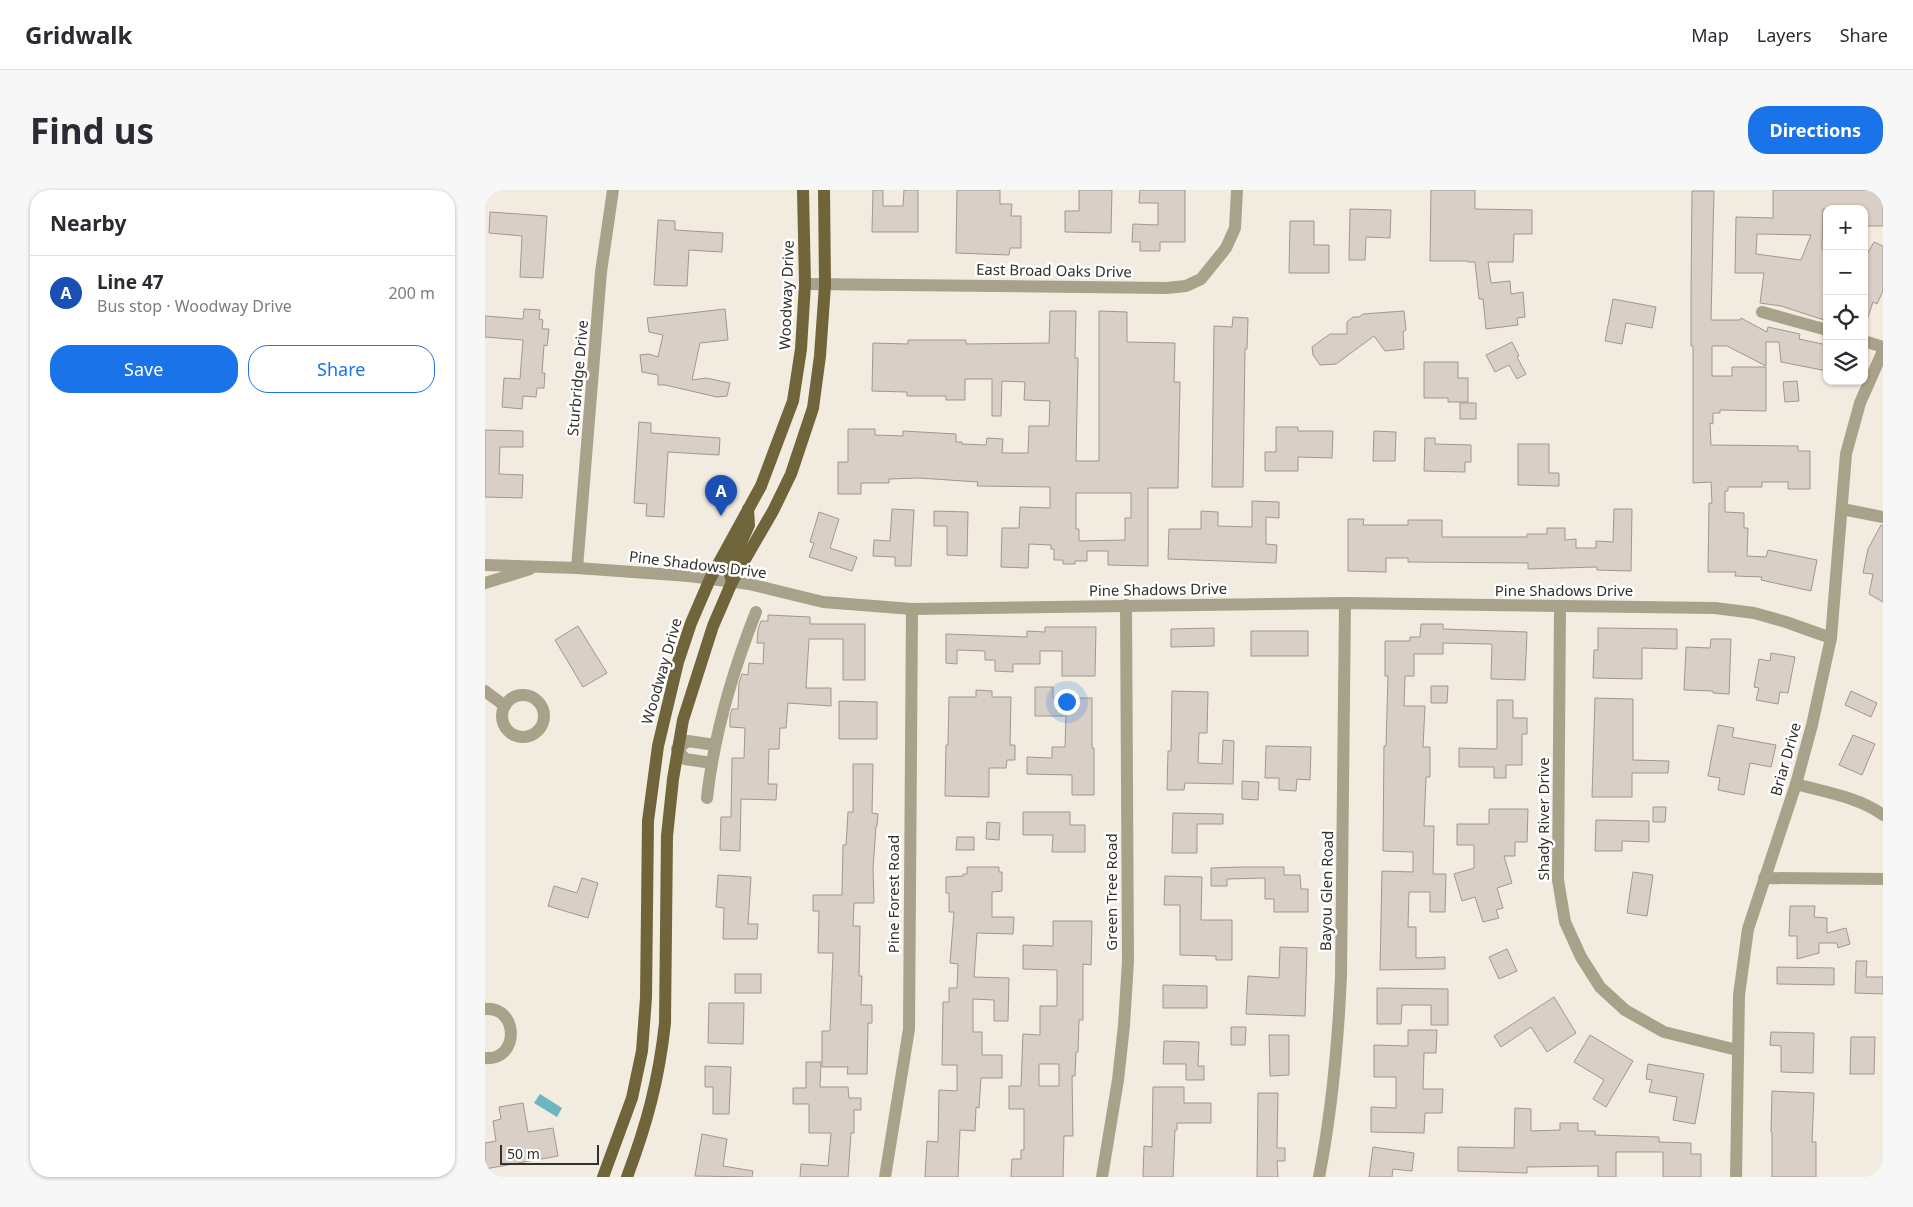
<!DOCTYPE html>
<html lang="en">
<head>
<meta charset="utf-8">
<style>
	:root { --surface:#fff; --page:#f7f7f7; --text:#2b2b33; --muted:#7c7c81; --line:#e1e1e2; --accent:#1a73e8 }
	body { margin:0; font-family:"Noto Sans",sans-serif; background:var(--page); color:var(--text) }
	.controls { position:absolute; right:15px; top:15px; display:grid; overflow:hidden; border-radius:10px; box-shadow:0 1px 4px #0004 }
	.controls button { width:45px; height:45px; display:grid; place-items:center; padding:0; border:0; border-bottom:1px solid var(--line); background:var(--surface); color:var(--text); font:25px sans-serif }
	.scale { position:absolute; left:15px; bottom:12px; width:99px; box-sizing:border-box; padding-left:5px; border:2px solid #33312c; border-top:0; font-size:14px; line-height:18px; white-space:nowrap; color:#33312c; -webkit-text-stroke:4px #fff; paint-order:stroke }
	.you { position:absolute; left:581px; top:511px; width:18px; height:18px; margin:-12px; border:4px solid #fff; border-radius:50%; background:#1a73e8; box-shadow:0 0 0 8px #1a73e833 }
	.badge { display:grid; place-items:center; width:32px; height:32px; border-radius:50%; background:var(--accent); color:#fff; font-size:16px; font-weight:700 }
	.pin { position:absolute; translate:-50% -41px; filter:drop-shadow(0 1px 2px #0008) }
	.pin::after { content:''; position:absolute; top:26px; width:18px; height:15px; background:inherit; clip-path:polygon(0 0,100% 0,50% 100%) }
	.list { margin:0; padding:0; list-style:none }
	h2 { display:flex; justify-content:space-between; align-items:center; height:65px; margin:0; padding:0 20px; font-size:21px }
	h2 small { font-size:16px; font-weight:400; color:var(--muted) }
	.list li { display:grid; grid-template-columns:32px 1fr auto; gap:15px; align-items:center; box-sizing:border-box; height:75px; padding:0 20px; border-top:1px solid var(--line) }
	.list b { display:block; font-size:19px; white-space:nowrap }
	.list p { margin:0; font-size:16px; white-space:nowrap; color:var(--muted) }
	.list em { font-size:16px; font-style:normal; color:var(--muted) }
	.actions { display:flex; gap:10px; padding:15px 20px }
	.actions a { flex:1; padding:11px 0; border:1px solid var(--accent); border-radius:20px; text-align:center; font-size:18px; color:var(--accent) }
	.actions .main { background:var(--accent); color:#fff }
	.icon { flex:none; width:28px; height:28px; fill:none; stroke:currentColor; stroke-width:2; stroke-linecap:round; stroke-linejoin:round }
	.map { position:relative; flex:none; width:1398px; height:987px; overflow:hidden; border-radius:20px }
	header { display:flex; align-items:center; gap:30px; box-sizing:border-box; height:70px; padding:0 25px; background:var(--surface); border-bottom:1px solid var(--line) }
	header strong { font-size:24px }
	nav { display:flex; gap:28px; margin-inline-start:auto; font-size:18px }
	.intro { display:flex; align-items:center; justify-content:space-between; box-sizing:border-box; height:120px; padding:0 30px }
	h1 { margin:0; font-size:35px }
	.button { padding:12px 22px; border-radius:20px; background:var(--accent); color:#fff; font-size:18px; font-weight:700 }
	main { display:flex; gap:30px; padding:0 30px }
	aside { flex:1; background:var(--surface); border-radius:20px; box-shadow:0 1px 4px #0004 }
	.map>svg:first-child { display:block }
	.water { fill:#6eb6bf }
	.building { fill:#d9cfc6; stroke:#a1978e; fill-rule:evenodd }
	.lines { fill:none; stroke-linecap:round; stroke-linejoin:round }
	.minor { stroke:#a8a28b; stroke-width:12 }
	.major { stroke:#70653a; stroke-width:12 }
	.labels { text-anchor:middle; dominant-baseline:central; stroke-width:5; stroke-linejoin:round; paint-order:stroke }
	.street-label { font-size:15px; fill:#33312c; stroke:#fff }
</style>
</head>
<body>
<header>
<strong>Gridwalk</strong>
<nav><a>Map</a><a>Layers</a><a>Share</a></nav>
</header>
<div class="intro"><h1>Find us</h1><a class="button">Directions</a></div>
<main>
<aside>
<h2>Nearby<small></small></h2>
<ul class="list">
<li><span class="badge" style="background:#1a4fb4">A</span><div><b>Line 47</b><p>Bus stop · Woodway Drive</p></div><em>200 m</em></li>
</ul>
<div class="actions"><a class="main">Save</a><a>Share</a></div>
</aside>
<div class="map">
<svg width="1398" height="987" viewBox="0 0 1398 987">
	<rect width="100%" height="100%" fill="#f2ebdf"/>
	<polygon class="water" points="55,904 77,918 72,927 49,913"/>
	<g class="building">
		<polygon points="388,0 398,0 398,16 418,16 419,0 433,0 433,42 387,42"/>
		<polygon points="472,0 515,0 515,14 527,14 526,26 536,26 536,58 525,58 524,65 471,63"/>
		<polygon points="594,0 627,0 626,43 580,42 580,21 594,21"/>
		<polygon points="655,0 700,0 700,52 675,52 675,61 655,61 655,52 647,52 648,34 673,35 673,13 654,13"/>
		<polygon points="946,0 990,0 990,19 1047,20 1047,44 1029,44 1028,72 1003,72 1006,93 1025,91 1026,104 1038,102 1040,127 1032,128 1033,135 1001,139 998,109 994,109 990,72 983,72 983,71 945,71"/>
		<path d="M1288,0h110v36h-18l1,-17h-43l-1,40 5,2v70l-46,-15 -21,-3 4,-30h-29l1,-56 37,1zM1272,44l54,1 -10,25 -45,-6z"/>
		<polygon points="1207,1 1229,1 1226,130 1255,130 1256,128 1282,142 1283,137 1315,144 1314,149 1342,155 1342,181 1296,172 1294,152 1281,152 1281,176 1242,156 1227,156 1227,186 1247,186 1247,177 1281,177 1281,221 1235,220 1235,223 1228,223 1228,234 1225,233 1226,255 1313,256 1313,261 1325,261 1325,299 1303,299 1303,292 1277,292 1277,297 1243,297 1243,301 1240,301 1240,322 1259,323 1259,338 1263,338 1262,366 1281,367 1283,360 1332,370 1326,401 1276,390 1277,387 1250,386 1251,382 1223,382 1224,313 1227,313 1226,292 1208,293 1208,156 1206,156 1206,104"/>
		<polygon points="865,19 906,20 905,48 881,47 880,70 864,70"/>
		<polygon points="5,22 62,26 58,88 35,87 37,46 4,43"/>
		<polygon points="173,30 190,31 190,40 238,43 237,62 204,60 202,96 169,95"/>
		<polygon points="805,31 829,31 829,55 844,55 844,83 804,83"/>
		<polygon points="1389,52 1398,56 1398,101 1392,114 1388,112 1381,133 1379,133 1379,70"/>
		<polygon points="1128,109 1171,117 1167,138 1141,133 1137,154 1120,151"/>
		<polygon points="39,119 55,120 54,129 58,130 57,139 64,139 62,156 59,155 57,183 60,183 59,198 52,198 51,207 38,206 37,219 17,217 19,188 35,189 38,150 0,147 0,126 38,129"/>
		<polygon points="240,119 243,150 215,153 207,190 221,188 245,193 242,206 232,207 180,195 173,195 173,185 157,182 155,165 164,164 173,167 178,145 164,142 162,128"/>
		<path d="M565,121h26l-1,47h3l-2,103h23v-150l28,1v30l48,1 -1,39h6l-2,106h-30v78l-40,-1v-14h-21v10h-12v3h-12v-4h-9v-11h-3v-4l-22,-1 -1,24 -27,-1 1,-39h17l1,-21 30,1v-21l-73,-1 1,-4 -59,-4 -30,1v4h-28v11h-23v-32h10v-33h27v6l28,1v-5l53,3v8h6v2l24,1 1,-7 16,1 -1,14h26l1,-27h20l1,-25 -26,-1 1,-18 -23,-1 -1,35h-9v-37h-27v21h-19v-4h-39v-4l-35,-1 1,-48 35,1v-4h58v4l83,-1zM591,303h55v25h-6v22l-46,1v-12h-3z"/>
		<polygon points="919,121 921,140 918,142 919,159 900,161 889,146 851,174 835,175 828,165 827,157 845,144 862,144 862,132 868,127 874,127 878,124"/>
		<polygon points="748,127 763,128 762,159 760,159 758,297 727,297 729,136 747,137"/>
		<polygon points="1027,152 1034,166 1032,167 1041,184 1032,189 1024,175 1010,182 1001,165"/>
		<polygon points="939,172 973,172 973,188 983,188 983,212 963,212 963,208 939,208"/>
		<polygon points="1312,191 1314,211 1300,212 1298,192"/>
		<rect x="975" y="213" width="16" height="16"/>
		<polygon points="154,232 166,233 166,243 235,248 234,265 183,262 179,327 161,326 162,314 149,313"/>
		<polygon points="791,237 813,237 813,241 848,241 847,268 813,267 813,281 780,281 780,262 791,262"/>
		<polygon points="0,240 38,241 38,257 15,257 14,284 38,285 37,308 0,307"/>
		<polygon points="889,241 911,242 910,271 888,271"/>
		<polygon points="940,248 950,248 950,254 986,255 986,272 980,272 980,282 939,281"/>
		<polygon points="1033,254 1064,254 1064,283 1074,283 1074,296 1033,295"/>
		<polygon points="767,311 794,312 794,328 781,327 781,354 792,355 791,373 683,369 684,339 716,339 716,321 733,322 733,336 767,337"/>
		<polygon points="407,319 429,320 426,376 410,376 410,367 388,366 389,350 405,351"/>
		<polygon points="1129,319 1147,319 1146,381 1112,380 1112,377 1043,379 1043,373 923,372 923,368 901,368 901,382 863,381 863,329 879,329 878,335 923,335 923,330 957,330 957,347 1042,347 1042,344 1062,344 1062,338 1080,338 1080,350 1091,349 1091,358 1111,358 1111,351 1128,352"/>
		<polygon points="449,321 483,322 482,366 462,365 462,336 449,336"/>
		<polygon points="334,322 354,329 345,358 372,367 367,381 324,367 329,353 325,352"/>
		<polygon points="1396,335 1398,335 1398,412 1384,404 1388,384 1378,383 1383,359"/>
		<polygon points="283,425 325,427 325,434 380,434 380,490 358,490 358,449 324,449 321,498 346,498 346,516 303,513 301,538 295,538 294,559 284,559 283,594 292,594 291,610 256,609 255,661 235,660 236,627 246,627 247,568 259,568 260,538 245,537 245,526 247,519 253,519 254,493 257,484 263,485 264,473 278,474 279,453 272,453 273,440 276,431 283,431"/>
		<polygon points="936,434 958,434 958,439 1042,442 1040,490 1006,489 1007,455 1005,454 958,453 958,464 929,464 929,486 920,486 919,516 940,516 938,557 945,557 945,587 941,587 939,636 949,636 948,684 961,684 960,722 945,722 945,702 924,702 923,737 931,737 931,768 960,767 960,779 895,780 897,681 928,682 928,662 898,661 899,556 901,556 903,486 900,486 900,451 925,451 925,447 935,447"/>
		<polygon points="93,436 122,483 98,497 70,450"/>
		<polygon points="560,437 611,437 610,486 577,486 577,461 555,461 555,474 528,474 528,482 510,481 510,470 500,470 500,461 472,460 472,474 461,473 461,444 542,447 542,441 560,442"/>
		<polygon points="729,438 729,456 686,457 686,439"/>
		<polygon points="1113,438 1192,439 1192,459 1157,458 1157,489 1108,488 1109,460 1113,460"/>
		<rect x="766" y="441" width="57" height="25"/>
		<polygon points="1226,449 1246,449 1244,504 1228,503 1228,501 1199,500 1201,457 1225,458"/>
		<polygon points="1286,463 1310,467 1303,503 1295,502 1293,514 1271,510 1274,498 1269,497 1274,469 1285,471"/>
		<polygon points="946,496 963,496 962,513 946,513"/>
		<polygon points="550,497 568,497 568,508 607,508 607,558 609,558 609,605 587,605 587,585 542,584 542,567 567,568 567,557 580,557 581,526 550,526"/>
		<polygon points="491,500 507,501 507,507 526,507 525,555 530,555 530,570 522,570 521,578 504,578 504,607 460,606 461,555 463,555 464,507 491,507"/>
		<polygon points="687,501 723,502 722,543 714,543 713,573 737,574 738,550 749,551 748,594 700,593 699,600 682,600 683,561 686,561"/>
		<polygon points="1366,501 1392,513 1386,527 1360,515"/>
		<polygon points="1110,508 1148,509 1148,570 1184,571 1183,583 1147,583 1147,607 1107,607"/>
		<polygon points="1012,510 1028,510 1028,528 1042,528 1042,544 1037,544 1037,575 1021,575 1021,588 1009,588 1009,577 974,577 974,558 1012,559"/>
		<polygon points="354,511 392,512 392,549 354,549"/>
		<polygon points="1233,535 1249,538 1247,547 1291,555 1286,577 1265,573 1259,605 1233,600 1235,588 1223,586"/>
		<polygon points="1368,545 1390,554 1377,585 1354,575"/>
		<polygon points="781,556 826,557 825,590 812,589 811,601 794,600 794,588 780,588"/>
		<polygon points="368,574 388,574 387,623 393,624 392,636 391,636 388,679 389,713 369,713 368,736 375,736 374,786 377,786 376,815 387,815 387,833 383,833 382,884 362,884 363,877 337,877 337,841 345,841 348,763 333,763 334,721 328,721 328,705 357,705 358,655 361,655 363,622 368,622"/>
		<polygon points="757,591 774,592 773,610 757,609"/>
		<polygon points="1168,617 1181,617 1180,632 1168,632"/>
		<polygon points="1004,619 1043,619 1042,652 1030,652 1030,666 1019,666 1027,693 1012,698 1018,718 1011,720 1014,728 998,732 990,707 977,711 969,684 989,678 989,655 972,655 972,634 1004,634"/>
		<polygon points="538,622 585,622 585,635 600,635 600,662 567,662 568,645 538,645"/>
		<polygon points="688,623 738,624 738,634 712,634 712,663 687,663"/>
		<polygon points="1111,630 1164,631 1164,652 1137,651 1137,661 1110,661"/>
		<polygon points="502,632 515,633 514,650 501,649"/>
		<polygon points="472,647 489,647 489,660 471,660"/>
		<polygon points="482,677 514,677 514,682 517,682 517,701 507,702 507,727 529,727 528,744 492,743 489,787 524,788 523,831 509,831 509,810 488,809 488,842 497,842 497,865 517,865 517,888 496,888 494,918 491,917 490,941 475,940 473,987 440,987 442,951 453,952 454,900 472,901 472,875 457,875 458,812 464,812 464,798 472,798 473,774 465,773 469,722 464,722 464,703 461,703 461,687 478,686 478,684 482,684"/>
		<polygon points="756,677 799,677 799,685 815,685 816,699 823,699 823,722 789,722 789,709 780,709 780,688 742,689 742,696 726,696 726,678"/>
		<polygon points="1148,682 1168,685 1162,726 1142,723"/>
		<polygon points="233,685 266,687 263,734 273,734 272,749 238,749 239,718 231,717"/>
		<polygon points="680,686 717,687 716,730 747,730 747,770 731,770 731,766 695,765 695,715 679,715"/>
		<polygon points="97,688 113,693 103,728 63,716 69,696 92,703"/>
		<polygon points="1305,716 1330,716 1329,727 1342,728 1342,743 1361,738 1365,754 1353,758 1352,753 1334,753 1334,763 1312,769 1312,746 1304,746"/>
		<path d="M568,731h39l-1,44 -8,-1v56h-4l-1,32h-2l-1,24h-3l1,60h-9l-1,41h-52l1,-18h9v-9h3v-41h-15v-23h12l2,-52 17,1v-29h17v-36l-34,-1v-24l30,1zM554,874h20v22h-20z"/>
		<polygon points="795,757 822,758 820,826 761,824 763,786 794,788"/>
		<polygon points="1022,759 1032,781 1014,789 1004,767"/>
		<polygon points="1371,771 1382,771 1381,787 1398,787 1398,804 1370,803"/>
		<polygon points="1292,777 1349,778 1349,795 1292,794"/>
		<rect x="250" y="784" width="26" height="19"/>
		<polygon points="678,795 722,796 722,818 678,818"/>
		<polygon points="892,798 963,799 963,835 946,835 946,815 917,815 916,834 892,834"/>
		<polygon points="1069,807 1091,843 1062,862 1046,837 1016,857 1009,846"/>
		<polygon points="224,813 259,813 258,854 223,853"/>
		<polygon points="746,837 761,837 760,855 746,855"/>
		<polygon points="923,840 952,840 951,863 939,863 938,899 958,899 957,923 940,923 939,943 886,942 886,917 911,918 911,887 889,887 889,855 923,856"/>
		<polygon points="1286,842 1329,843 1328,883 1296,882 1296,856 1285,855"/>
		<polygon points="784,845 804,845 804,885 785,886"/>
		<polygon points="1105,845 1148,871 1121,917 1108,909 1119,890 1089,872"/>
		<polygon points="1366,847 1390,847 1389,884 1365,884"/>
		<polygon points="679,851 714,852 713,876 719,876 719,890 701,890 701,874 678,874"/>
		<polygon points="321,872 336,872 335,897 363,897 364,908 376,908 376,920 369,920 369,943 366,943 363,987 315,987 316,974 343,976 346,943 324,943 324,914 308,914 308,898 321,898"/>
		<polygon points="1163,874 1219,884 1210,934 1188,930 1192,907 1164,902 1167,890 1161,889"/>
		<polygon points="220,876 246,877 244,924 228,924 228,897 220,897"/>
		<polygon points="668,897 699,897 699,913 726,913 726,933 692,933 692,940 690,940 688,987 658,987 659,956 667,957"/>
		<polygon points="1287,901 1329,903 1327,952 1331,952 1331,987 1287,987 1287,942 1286,942"/>
		<polygon points="773,903 793,903 792,958 800,958 800,971 792,971 793,987 772,987"/>
		<polygon points="38,913 43,942 68,938 73,966 0,979 0,953 11,951 8,931 16,929 14,917"/>
		<polygon points="1030,918 1046,919 1046,941 1075,940 1075,933 1093,933 1093,941 1110,941 1110,945 1174,947 1174,952 1206,953 1206,964 1216,964 1216,987 1178,987 1178,962 1131,962 1131,987 1113,987 1113,976 1042,977 1042,983 973,981 973,957 1029,958"/>
		<polygon points="217,944 242,949 238,976 268,981 267,987 210,986"/>
		<polygon points="888,957 929,963 927,981 908,979 907,987 884,987"/>
	</g>
	<g class="lines">
		<g class="minor">
			<polyline points="320,94 681,98 701,96 716,89 741,58 750,38 752,0"/>
			<polyline points="1277,122 1342,140"/>
			<polyline points="1379,151 1398,157"/>
			<polyline points="1357,319 1398,327"/>
			<polyline points="0,375 92,378 204,386 264,394 338,412 427,419 860,413 1230,418 1269,423 1301,432 1346,448"/>
			<polyline points="92,378 116,82 128,0"/>
			<polyline points="0,393 45,379"/>
			<polyline points="1075,416 1073,690 1080,732 1096,767 1115,797 1140,820 1179,842 1252,860"/>
			<polyline points="0,501 20,516"/>
			<circle cx="38" cy="526" r="21"/>
			<polyline points="227,573 200,569 192,559 203,551 230,555"/>
			<path d="M1311,594c28,8 63,13 87,31"/>
			<path d="M222,608c7,-65 25,-125 49,-186"/>
			<polyline points="1279,688 1398,689"/>
			<path d="M0,819c34,-3 35,52 0,49"/>
			<polyline points="400,987 424,839 427,419"/>
			<polyline points="617,987 633,890 639,835 643,771 641,415"/>
			<path d="M834,987c13,-66 19,-133 22,-201l4,-373"/>
			<polyline points="1251,987 1254,805 1263,739 1311,594 1327,535 1346,448 1361,264 1375,213 1398,161"/>
		</g>
		<g class="major">
			<polyline points="247,392 244,380 264,335 263,319"/>
			<polyline points="118,987 147,908 157,861 161,808 163,631 173,556 193,472 206,433 225,389 276,296 308,211 316,159 320,94 318,0"/>
			<path d="M142,987c20,-53 32,-98 38,-154l2,-187 6,-57 10,-59 30,-94 19,-44 41,-71 18,-37 22,-66 7,-52 5,-71 -1,-95"/>
		</g>
	</g>
	<g class="labels">
		<g class="street-label">
			<text transform="translate(569 80) rotate(1)">East Broad Oaks Drive</text>
			<text transform="translate(301 105) rotate(-88)">Woodway Drive</text>
			<text transform="translate(92 188) rotate(-85)">Sturbridge Drive</text>
			<text transform="translate(213 374) rotate(7)">Pine Shadows Drive</text>
			<text transform="translate(673 399) rotate(-1)">Pine Shadows Drive</text>
			<text x="1079" y="400">Pine Shadows Drive</text>
			<text transform="translate(176 481) rotate(-74)">Woodway Drive</text>
			<text transform="translate(1300 569) rotate(-74)">Briar Drive</text>
			<text transform="translate(1058 629) rotate(-90)">Shady River Drive</text>
			<text transform="translate(841 701) rotate(-89)">Bayou Glen Road</text>
			<text transform="translate(626 702) rotate(-90)">Green Tree Road</text>
			<text transform="translate(408 704) rotate(-90)">Pine Forest Road</text>
		</g>
	</g>
</svg>
<div class="controls">
<button>+</button>
<button>−</button>
<button><svg class="icon" aria-label="locate" viewBox="0 0 24 24"><circle cx="12" cy="12" r="6"/><path d="M12 2v4M12 18v4M2 12h4M18 12h4"/></svg></button>
<button><svg class="icon" aria-label="layers" viewBox="0 0 24 24"><path d="M12 4l9 5-9 5-9-5zM3 14l9 5 9-5"/></svg></button>
</div>
<div class="scale">50 m</div>
<div class="you"></div>
<div class="pin badge" style="left:236px;top:326px;background:#1a4fb4">A</div>
</div>
</main>
</body>
</html>
